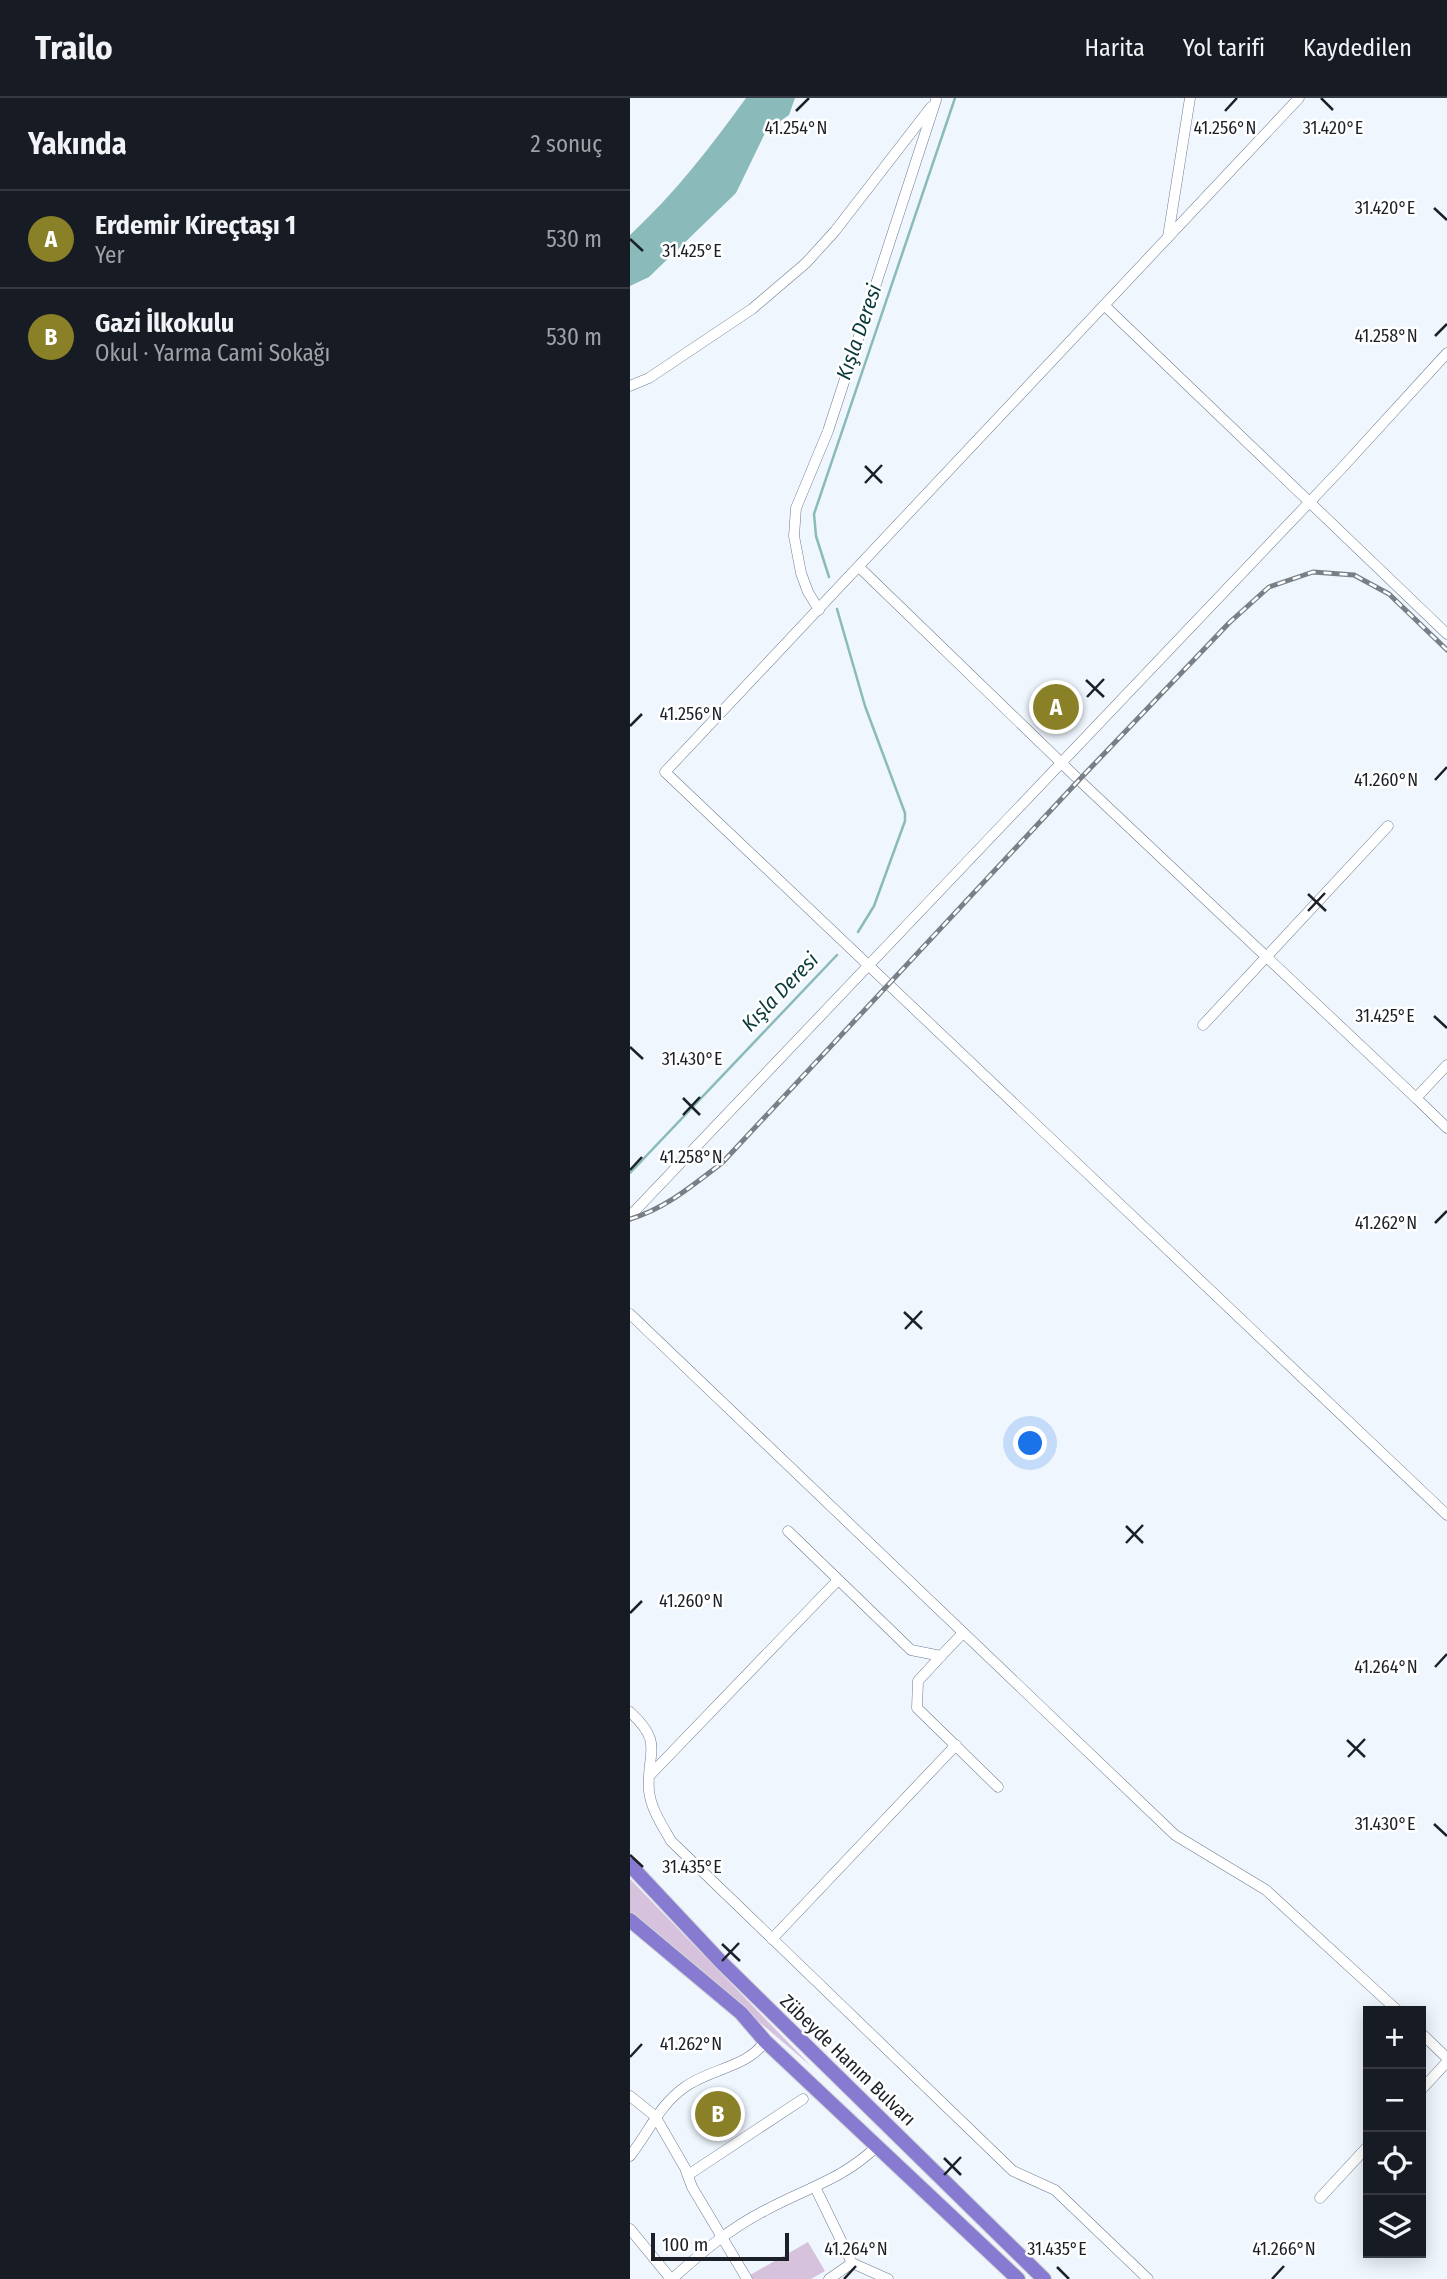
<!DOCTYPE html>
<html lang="tr">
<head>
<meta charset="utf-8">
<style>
	:root { --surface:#171b24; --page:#20242c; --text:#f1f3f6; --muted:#9ea1a6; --line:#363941; --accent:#8a8028 }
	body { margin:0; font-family:"Fira Sans Condensed",sans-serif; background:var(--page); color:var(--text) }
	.controls { position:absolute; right:21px; bottom:21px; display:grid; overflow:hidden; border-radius:0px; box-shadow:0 4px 18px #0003 }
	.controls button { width:63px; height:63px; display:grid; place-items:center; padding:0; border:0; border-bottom:2px solid var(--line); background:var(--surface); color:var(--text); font:35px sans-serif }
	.scale { position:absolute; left:21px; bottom:18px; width:138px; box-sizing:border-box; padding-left:7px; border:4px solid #1c2129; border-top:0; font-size:19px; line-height:24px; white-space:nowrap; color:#1c2129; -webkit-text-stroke:5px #fff; paint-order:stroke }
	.you { position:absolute; left:401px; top:1346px; width:24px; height:24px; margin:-18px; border:5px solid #fff; border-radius:50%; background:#1a73e8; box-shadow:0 0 0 10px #1a73e833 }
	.badge { display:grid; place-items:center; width:46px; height:46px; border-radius:50%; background:var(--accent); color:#fff; font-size:23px; font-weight:700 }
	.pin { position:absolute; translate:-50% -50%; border:4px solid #fff; box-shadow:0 2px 7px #0006 }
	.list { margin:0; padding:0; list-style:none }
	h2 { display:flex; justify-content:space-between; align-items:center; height:91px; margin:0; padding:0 28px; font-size:30px }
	h2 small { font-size:23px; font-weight:400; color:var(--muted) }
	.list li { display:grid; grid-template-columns:46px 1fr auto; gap:21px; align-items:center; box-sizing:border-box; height:98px; padding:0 28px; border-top:2px solid var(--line) }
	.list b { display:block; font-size:26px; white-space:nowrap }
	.list p { margin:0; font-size:23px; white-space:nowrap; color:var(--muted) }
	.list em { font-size:23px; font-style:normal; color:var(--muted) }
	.icon { flex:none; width:38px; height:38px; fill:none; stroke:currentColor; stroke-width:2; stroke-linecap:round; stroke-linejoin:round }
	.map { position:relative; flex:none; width:817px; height:2181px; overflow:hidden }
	header { display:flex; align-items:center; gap:42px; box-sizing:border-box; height:98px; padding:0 35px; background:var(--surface); border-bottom:2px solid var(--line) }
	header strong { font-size:33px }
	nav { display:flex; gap:38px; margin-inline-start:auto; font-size:24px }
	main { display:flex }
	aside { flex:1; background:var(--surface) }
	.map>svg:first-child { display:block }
	.green { fill:#d6c2dd }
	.water { fill:#8ababa }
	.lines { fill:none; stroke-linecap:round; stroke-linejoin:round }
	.stream { stroke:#8ababa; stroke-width:2.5 }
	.minor-casing { stroke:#6e7b8e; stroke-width:11 }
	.highway-casing { stroke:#d2d3d4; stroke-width:16 }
	.minor { stroke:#fff; stroke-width:10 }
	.highway { stroke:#867bd1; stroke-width:14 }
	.rail-casing { stroke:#797f87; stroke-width:5 }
	.rail { stroke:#fff; stroke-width:2.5; stroke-dasharray:8; stroke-linecap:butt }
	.ticks { fill:none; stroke:#1c2129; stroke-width:2.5 }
	.labels { text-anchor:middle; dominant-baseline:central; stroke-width:5; stroke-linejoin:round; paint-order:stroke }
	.street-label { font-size:19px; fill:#1c2129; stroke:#fff }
	.water-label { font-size:21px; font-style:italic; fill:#0b3a3a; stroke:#fff }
	.ticks-label { font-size:18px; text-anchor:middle; fill:#1c2129; stroke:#fff; stroke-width:5; stroke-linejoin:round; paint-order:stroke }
</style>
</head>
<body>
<header>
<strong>Trailo</strong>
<nav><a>Harita</a><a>Yol tarifi</a><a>Kaydedilen</a></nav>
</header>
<main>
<aside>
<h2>Yakında<small>2 sonuç</small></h2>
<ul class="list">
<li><span class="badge">A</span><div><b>Erdemir Kireçtaşı 1</b><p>Yer</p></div><em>530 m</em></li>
<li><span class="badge">B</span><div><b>Gazi İlkokulu</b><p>Okul · Yarma Cami Sokağı</p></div><em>530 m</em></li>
</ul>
</aside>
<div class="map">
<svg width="817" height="2181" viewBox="0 0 817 2181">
	<rect width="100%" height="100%" fill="#eff6fe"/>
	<g class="green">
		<polygon points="0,1781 181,1968 0,1814"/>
		<polygon points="178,2144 195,2173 181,2181 123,2181 120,2177"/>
	</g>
	<path class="water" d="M116,0h49l-6,17 -23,16 -30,62 -87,84 -19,9v-51c45,-42 80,-87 116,-137z"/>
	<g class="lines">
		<g class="stream">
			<polyline points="199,479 186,438 184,416 325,0"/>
			<polyline points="207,511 235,608 275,715 275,723 244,808 228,834"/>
			<polyline points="0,1075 207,857"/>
		</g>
		<g class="minor-casing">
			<g id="minor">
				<polyline points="669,0 35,674 817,1417"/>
				<polyline points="538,139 560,0"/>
				<polyline points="475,208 817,536"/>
				<polyline points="0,288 19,280 122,211 176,165 205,133 301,9"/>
				<polyline points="230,470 449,682 786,1000 817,967"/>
				<polyline points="189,512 178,494 171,475 164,438 166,410 198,333 306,2"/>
				<polyline points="573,927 758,728"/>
				<polyline points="786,1000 817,1030"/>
				<polyline points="0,1118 711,371 817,255"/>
				<polyline points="0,1216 545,1737 636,1792 768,1913"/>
				<polyline points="158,1433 281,1552 311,1558 332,1536"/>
				<polyline points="311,1558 288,1583 287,1610 368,1689"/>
				<path d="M0,1614c35,32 16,40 19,79 2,18 13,34 22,50l342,330 42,19 93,89"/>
				<polyline points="21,1676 207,1483"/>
				<polyline points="142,1841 326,1647"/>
				<polyline points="791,1935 817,1960"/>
				<polyline points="791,1992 817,1964"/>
				<polyline points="0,1998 25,2018 55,2070 62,2089 117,2181"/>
				<path d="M0,2058c19,-24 29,-51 55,-69 24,-18 64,-20 80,-46"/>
				<polyline points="58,2077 173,2001"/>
				<polyline points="186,2091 222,2165 258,2181"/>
				<polyline points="690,2100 738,2048"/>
				<polyline points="0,2131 41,2181"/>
				<path d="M42,2181c29,-26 57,-50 92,-68 40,-22 80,-32 113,-65"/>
				<polyline points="199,2181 222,2165"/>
			</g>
		</g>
		<g class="highway-casing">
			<g id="highway">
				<polyline points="0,1767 91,1864 414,2181"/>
				<polyline points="0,1822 111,1915 135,1943 388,2181"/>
			</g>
		</g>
		<use href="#minor" class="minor"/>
		<use href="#highway" class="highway"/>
		<g class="rail-casing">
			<path id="rail" d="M0,1121c35,-10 63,-34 92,-56l357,-383 151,-158 39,-35 44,-15 41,3 35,19 58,56"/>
		</g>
		<use href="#rail" class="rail"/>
	</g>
	<path class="ticks" d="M691,0l12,12M166,13l13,-13M595,13l12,-13M804,110l13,12M0,141l13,12M805,238l12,-12M235,368l17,17M235,385l17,-18M456,582l18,17M457,599l17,-18M0,628l12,-12M805,682l12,-13M678,796l18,17M678,813l17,-18M804,918l13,12M0,949l13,12M53,1000l17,17M53,1017l17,-18M0,1072l12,-13M805,1125l12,-12M274,1214l18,17M275,1231l17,-18M496,1428l17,17M496,1445l17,-18M0,1515l12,-12M805,1569l12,-13M717,1642l18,17M718,1659l17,-18M804,1726l13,12M0,1757l13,12M92,1846l18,17M92,1863l17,-18M0,1959l12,-13M314,2060l17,17M314,2077l17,-18M427,2169l12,12M214,2181l12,-13M642,2181l12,-13"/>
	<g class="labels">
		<g class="street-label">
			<text transform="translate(218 1962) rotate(44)">Zübeyde Hanım Bulvarı</text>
		</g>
		<g class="water-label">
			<text transform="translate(229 234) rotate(-71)">Kışla Deresi</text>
			<text transform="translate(150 894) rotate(-46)">Kışla Deresi</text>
		</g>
	</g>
	<g class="ticks-label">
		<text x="703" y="36">31.420°E</text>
		<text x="166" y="36">41.254°N</text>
		<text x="595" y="36">41.256°N</text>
		<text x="755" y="116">31.420°E</text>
		<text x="62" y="159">31.425°E</text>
		<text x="756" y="244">41.258°N</text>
		<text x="61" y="622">41.256°N</text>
		<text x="756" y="688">41.260°N</text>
		<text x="755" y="924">31.425°E</text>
		<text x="62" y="967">31.430°E</text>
		<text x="61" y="1065">41.258°N</text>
		<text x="756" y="1131">41.262°N</text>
		<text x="61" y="1509">41.260°N</text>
		<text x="756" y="1575">41.264°N</text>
		<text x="755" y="1732">31.430°E</text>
		<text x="62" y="1775">31.435°E</text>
		<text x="61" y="1952">41.262°N</text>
		<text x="226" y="2157">41.264°N</text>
		<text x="654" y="2157">41.266°N</text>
		<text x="427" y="2157">31.435°E</text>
	</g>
</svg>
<div class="controls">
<button>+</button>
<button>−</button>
<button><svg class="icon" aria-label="locate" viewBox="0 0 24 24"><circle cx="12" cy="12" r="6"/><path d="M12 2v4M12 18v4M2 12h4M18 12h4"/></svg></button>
<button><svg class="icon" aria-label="layers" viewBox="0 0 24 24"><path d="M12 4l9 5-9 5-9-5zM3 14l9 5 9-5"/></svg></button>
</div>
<div class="scale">100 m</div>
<div class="you"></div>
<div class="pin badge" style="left:426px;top:609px">A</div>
<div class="pin badge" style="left:88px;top:2016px">B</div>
</div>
</main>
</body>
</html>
